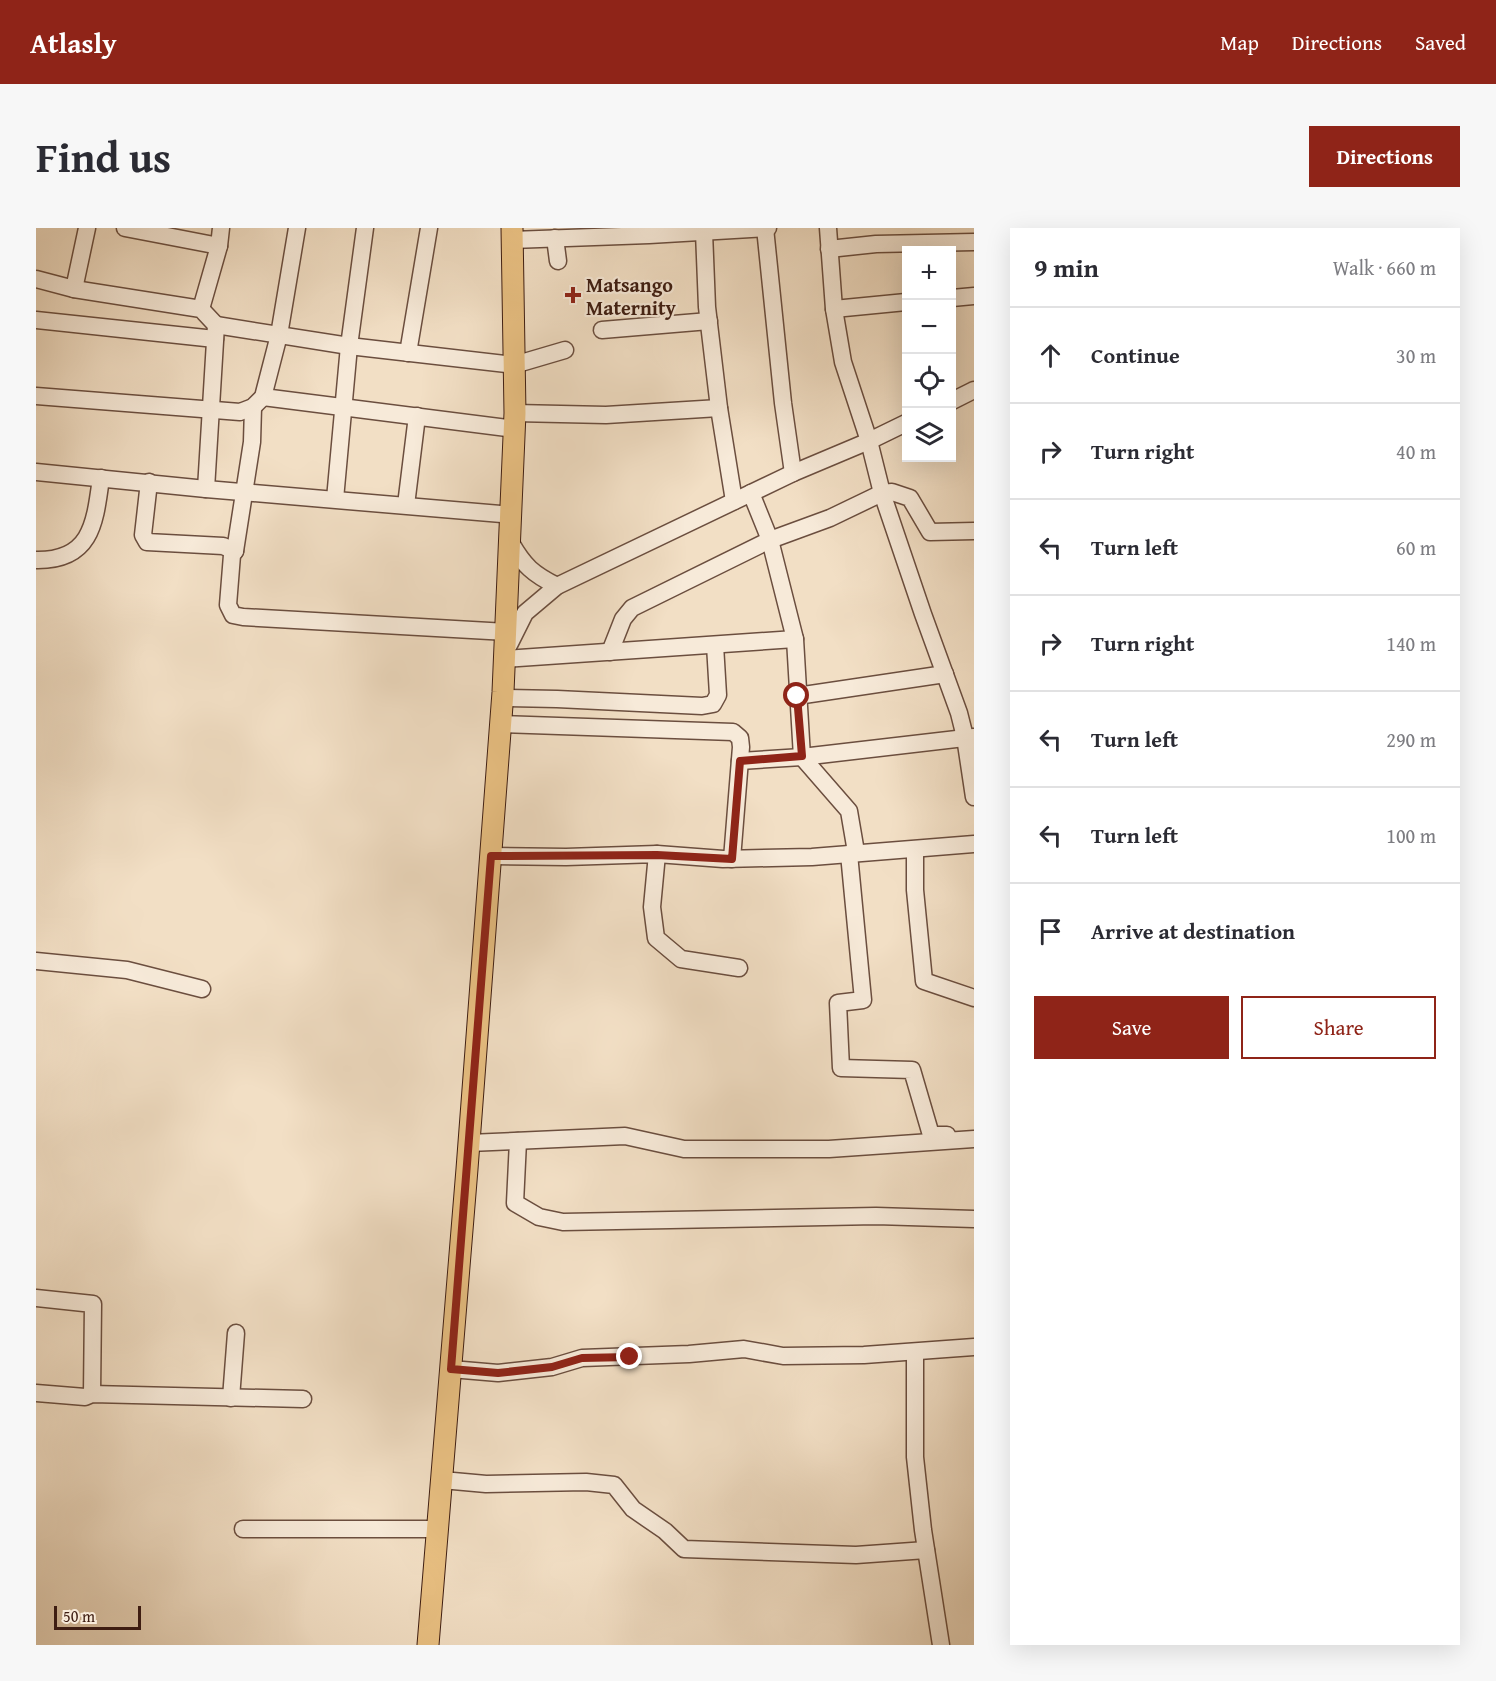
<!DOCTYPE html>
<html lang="en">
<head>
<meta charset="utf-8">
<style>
	:root { --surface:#fff; --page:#f7f7f7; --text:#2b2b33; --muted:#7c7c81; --line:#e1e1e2; --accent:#8f2418 }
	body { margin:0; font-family:"Gentium Book Plus",serif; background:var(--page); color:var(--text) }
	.controls { position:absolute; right:18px; top:18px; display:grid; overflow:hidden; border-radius:0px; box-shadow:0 6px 24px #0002 }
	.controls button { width:54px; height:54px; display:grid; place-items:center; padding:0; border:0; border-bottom:2px solid var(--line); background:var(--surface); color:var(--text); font:30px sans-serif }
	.scale { position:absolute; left:18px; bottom:15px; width:87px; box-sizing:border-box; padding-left:6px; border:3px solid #3e1d12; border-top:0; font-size:16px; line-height:21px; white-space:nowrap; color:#3e1d12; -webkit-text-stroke:4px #f7ead9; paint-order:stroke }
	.stop { position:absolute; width:18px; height:18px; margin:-14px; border:4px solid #8f2418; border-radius:50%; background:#fff }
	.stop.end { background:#8f2418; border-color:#fff; box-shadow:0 2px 6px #0008 }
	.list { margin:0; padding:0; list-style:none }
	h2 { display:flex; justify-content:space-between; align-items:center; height:78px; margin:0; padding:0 24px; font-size:26px }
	h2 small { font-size:20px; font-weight:400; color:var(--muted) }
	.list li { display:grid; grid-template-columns:39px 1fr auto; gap:18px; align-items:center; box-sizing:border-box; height:96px; padding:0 24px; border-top:2px solid var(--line) }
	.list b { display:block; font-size:22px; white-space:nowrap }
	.list em { font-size:20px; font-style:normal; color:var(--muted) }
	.actions { display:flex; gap:12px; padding:18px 24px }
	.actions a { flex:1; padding:14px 0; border:2px solid var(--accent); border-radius:0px; text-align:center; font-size:21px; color:var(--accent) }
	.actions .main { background:var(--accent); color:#fff }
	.icon { flex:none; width:33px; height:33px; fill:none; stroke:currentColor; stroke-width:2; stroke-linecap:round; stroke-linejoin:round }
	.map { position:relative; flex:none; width:938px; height:1417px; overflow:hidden; border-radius:0px }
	header { display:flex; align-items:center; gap:36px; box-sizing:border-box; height:84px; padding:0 30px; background:var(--accent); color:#fff }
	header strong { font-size:28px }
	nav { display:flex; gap:33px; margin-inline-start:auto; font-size:21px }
	.intro { display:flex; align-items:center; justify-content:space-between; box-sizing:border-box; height:144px; padding:0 36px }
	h1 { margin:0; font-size:42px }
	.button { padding:15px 27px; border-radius:0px; background:var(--accent); color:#fff; font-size:21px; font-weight:700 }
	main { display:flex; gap:36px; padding:0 36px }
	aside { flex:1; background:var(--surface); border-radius:0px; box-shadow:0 6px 24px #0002 }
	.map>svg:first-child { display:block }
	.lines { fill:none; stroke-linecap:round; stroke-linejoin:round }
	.minor-casing { stroke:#6b4e3f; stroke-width:19 }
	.major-casing { stroke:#3e1d12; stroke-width:23 }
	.minor { stroke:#f7ead9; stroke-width:16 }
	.major { stroke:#e9c082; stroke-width:21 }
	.route { stroke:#8f2418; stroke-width:8 }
	.poi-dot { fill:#8f2418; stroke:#f7ead9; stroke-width:2 }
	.labels { text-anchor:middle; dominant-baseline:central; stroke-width:4.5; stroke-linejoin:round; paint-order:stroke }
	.poi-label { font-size:20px; font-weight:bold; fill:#3e1d12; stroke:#f7ead9; text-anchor:start }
</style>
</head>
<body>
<header>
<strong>Atlasly</strong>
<nav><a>Map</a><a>Directions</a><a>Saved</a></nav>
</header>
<div class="intro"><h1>Find us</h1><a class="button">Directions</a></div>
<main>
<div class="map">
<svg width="938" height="1417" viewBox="0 0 938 1417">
	<rect width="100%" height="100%" fill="#f2dfc5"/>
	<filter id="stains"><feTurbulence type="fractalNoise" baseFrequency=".00333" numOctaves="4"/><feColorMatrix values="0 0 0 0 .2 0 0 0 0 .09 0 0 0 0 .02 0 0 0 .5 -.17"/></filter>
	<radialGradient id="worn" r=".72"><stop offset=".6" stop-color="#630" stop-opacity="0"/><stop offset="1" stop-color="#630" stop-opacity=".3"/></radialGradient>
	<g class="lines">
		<g class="minor-casing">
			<g id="minor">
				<polyline points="89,0 183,18"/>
				<polyline points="729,0 747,175 757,245"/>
				<polyline points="792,0 798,81 807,134 833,213 846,265 887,386 923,485 929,509 938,569"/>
				<polyline points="668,4 671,79 683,180 698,273"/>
				<polyline points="519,10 522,33"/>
				<polyline points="476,12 613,7 732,0"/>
				<polyline points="793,21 840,16 938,14"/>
				<polyline points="0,51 38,61 165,81 180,97 170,261"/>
				<polyline points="38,61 51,0"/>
				<polyline points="916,70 938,68"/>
				<polyline points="165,81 183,18 185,0"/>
				<polyline points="798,81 870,74"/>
				<polyline points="0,92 179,111"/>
				<polyline points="180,97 313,118 478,137 529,122"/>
				<polyline points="566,102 673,93"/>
				<polyline points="372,125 393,0"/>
				<polyline points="0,168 204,184 217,179 227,169 243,107 261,0"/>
				<polyline points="227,169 479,201"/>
				<polyline points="916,173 938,162"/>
				<polyline points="217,179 216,214 199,323 196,327 192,377 197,387 207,389 471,404"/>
				<polyline points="479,185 570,187 683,180"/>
				<polyline points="0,244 170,261 476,287"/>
				<polyline points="113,254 107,307 111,314 187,318 199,323"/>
				<polyline points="715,265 734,312 759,411 766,529 813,583 820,624"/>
				<polyline points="299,271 313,118 329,0"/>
				<polyline points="370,277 381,188"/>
				<path d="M475,315c13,23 22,31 46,43"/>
				<path d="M0,332c56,1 59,-38 65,-82"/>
				<polyline points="473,417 489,385 521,358 757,245 833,213 870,195"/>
				<polyline points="574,424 587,391 596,380 734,312 794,290 846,265 856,264 874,270 894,304 938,303"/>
				<polyline points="469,431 759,411"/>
				<polyline points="761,468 909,446"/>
				<polyline points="467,470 521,471 666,478 677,476 682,467 679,417"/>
				<polyline points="465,496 697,504 704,510 705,519 696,631"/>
				<polyline points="704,533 766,529 938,509"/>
				<polyline points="879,622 879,662 888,753 938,770"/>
				<polyline points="621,626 687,631 776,629 938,616"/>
				<polyline points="813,626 827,772 802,775 805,840 876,842 895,907 911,907"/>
				<polyline points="455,628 530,629 621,626 616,679 620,710 645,731 703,740"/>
				<polyline points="0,733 91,742 166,761"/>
				<polyline points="482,913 479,975 503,989 527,994 840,988 938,991"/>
				<polyline points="433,915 589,908 648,921 793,921 938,911"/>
				<polyline points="0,1070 57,1076 56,1166"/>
				<polyline points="879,1124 879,1229 887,1302 905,1417"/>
				<polyline points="415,1141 462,1145 516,1139 546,1130 653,1126 708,1121 747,1128 828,1127 938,1119"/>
				<polyline points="0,1165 49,1169 56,1166 267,1171"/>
				<polyline points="195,1170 200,1105"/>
				<polyline points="406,1252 450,1256 550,1254 578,1257 597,1281 629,1303 648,1321 820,1327 890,1322"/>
				<polyline points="207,1301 401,1301"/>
			</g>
		</g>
		<g class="major-casing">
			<polyline id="major" points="392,1417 431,941 467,464 479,185 476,0"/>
		</g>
		<use href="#minor" class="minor"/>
		<use href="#major" class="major"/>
	</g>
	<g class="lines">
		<polyline class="route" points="594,1129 546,1130 516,1139 462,1145 415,1141 455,628 621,627 696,631 704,533 766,528 761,468"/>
	</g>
	<path class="poi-dot" d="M534 58h6v6h6v6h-6v6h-6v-6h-6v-6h6z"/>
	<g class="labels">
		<g class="poi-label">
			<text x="550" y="56">Matsango<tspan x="550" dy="23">Maternity</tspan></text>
		</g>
	</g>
	<rect width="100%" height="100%" filter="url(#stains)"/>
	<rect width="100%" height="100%" fill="url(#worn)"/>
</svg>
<div class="controls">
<button>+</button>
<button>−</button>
<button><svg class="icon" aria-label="locate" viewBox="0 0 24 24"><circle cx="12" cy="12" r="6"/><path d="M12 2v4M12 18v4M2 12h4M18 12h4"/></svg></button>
<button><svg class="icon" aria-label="layers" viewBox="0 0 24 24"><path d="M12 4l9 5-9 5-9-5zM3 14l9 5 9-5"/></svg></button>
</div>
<div class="scale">50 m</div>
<div class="stop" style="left:761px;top:468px"></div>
<div class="stop end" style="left:594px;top:1129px"></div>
</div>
<aside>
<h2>9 min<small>Walk · 660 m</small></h2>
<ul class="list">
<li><svg class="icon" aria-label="ahead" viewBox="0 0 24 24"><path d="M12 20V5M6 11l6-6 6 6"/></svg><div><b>Continue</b></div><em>30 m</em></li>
<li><svg class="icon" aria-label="right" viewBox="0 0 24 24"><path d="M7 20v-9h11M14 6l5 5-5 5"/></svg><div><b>Turn right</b></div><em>40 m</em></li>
<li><svg class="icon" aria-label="left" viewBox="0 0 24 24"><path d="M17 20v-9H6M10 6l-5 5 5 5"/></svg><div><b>Turn left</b></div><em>60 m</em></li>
<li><svg class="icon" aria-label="right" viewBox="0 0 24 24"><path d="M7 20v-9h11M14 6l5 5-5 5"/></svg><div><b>Turn right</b></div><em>140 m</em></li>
<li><svg class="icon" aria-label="left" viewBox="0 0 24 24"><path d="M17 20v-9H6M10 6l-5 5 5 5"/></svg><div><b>Turn left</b></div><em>290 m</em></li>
<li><svg class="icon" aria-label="left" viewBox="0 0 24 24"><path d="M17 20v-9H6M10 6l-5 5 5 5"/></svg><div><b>Turn left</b></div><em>100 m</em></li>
<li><svg class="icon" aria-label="arrive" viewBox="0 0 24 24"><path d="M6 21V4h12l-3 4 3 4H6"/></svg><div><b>Arrive at destination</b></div></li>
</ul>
<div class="actions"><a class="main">Save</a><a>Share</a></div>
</aside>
</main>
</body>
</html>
